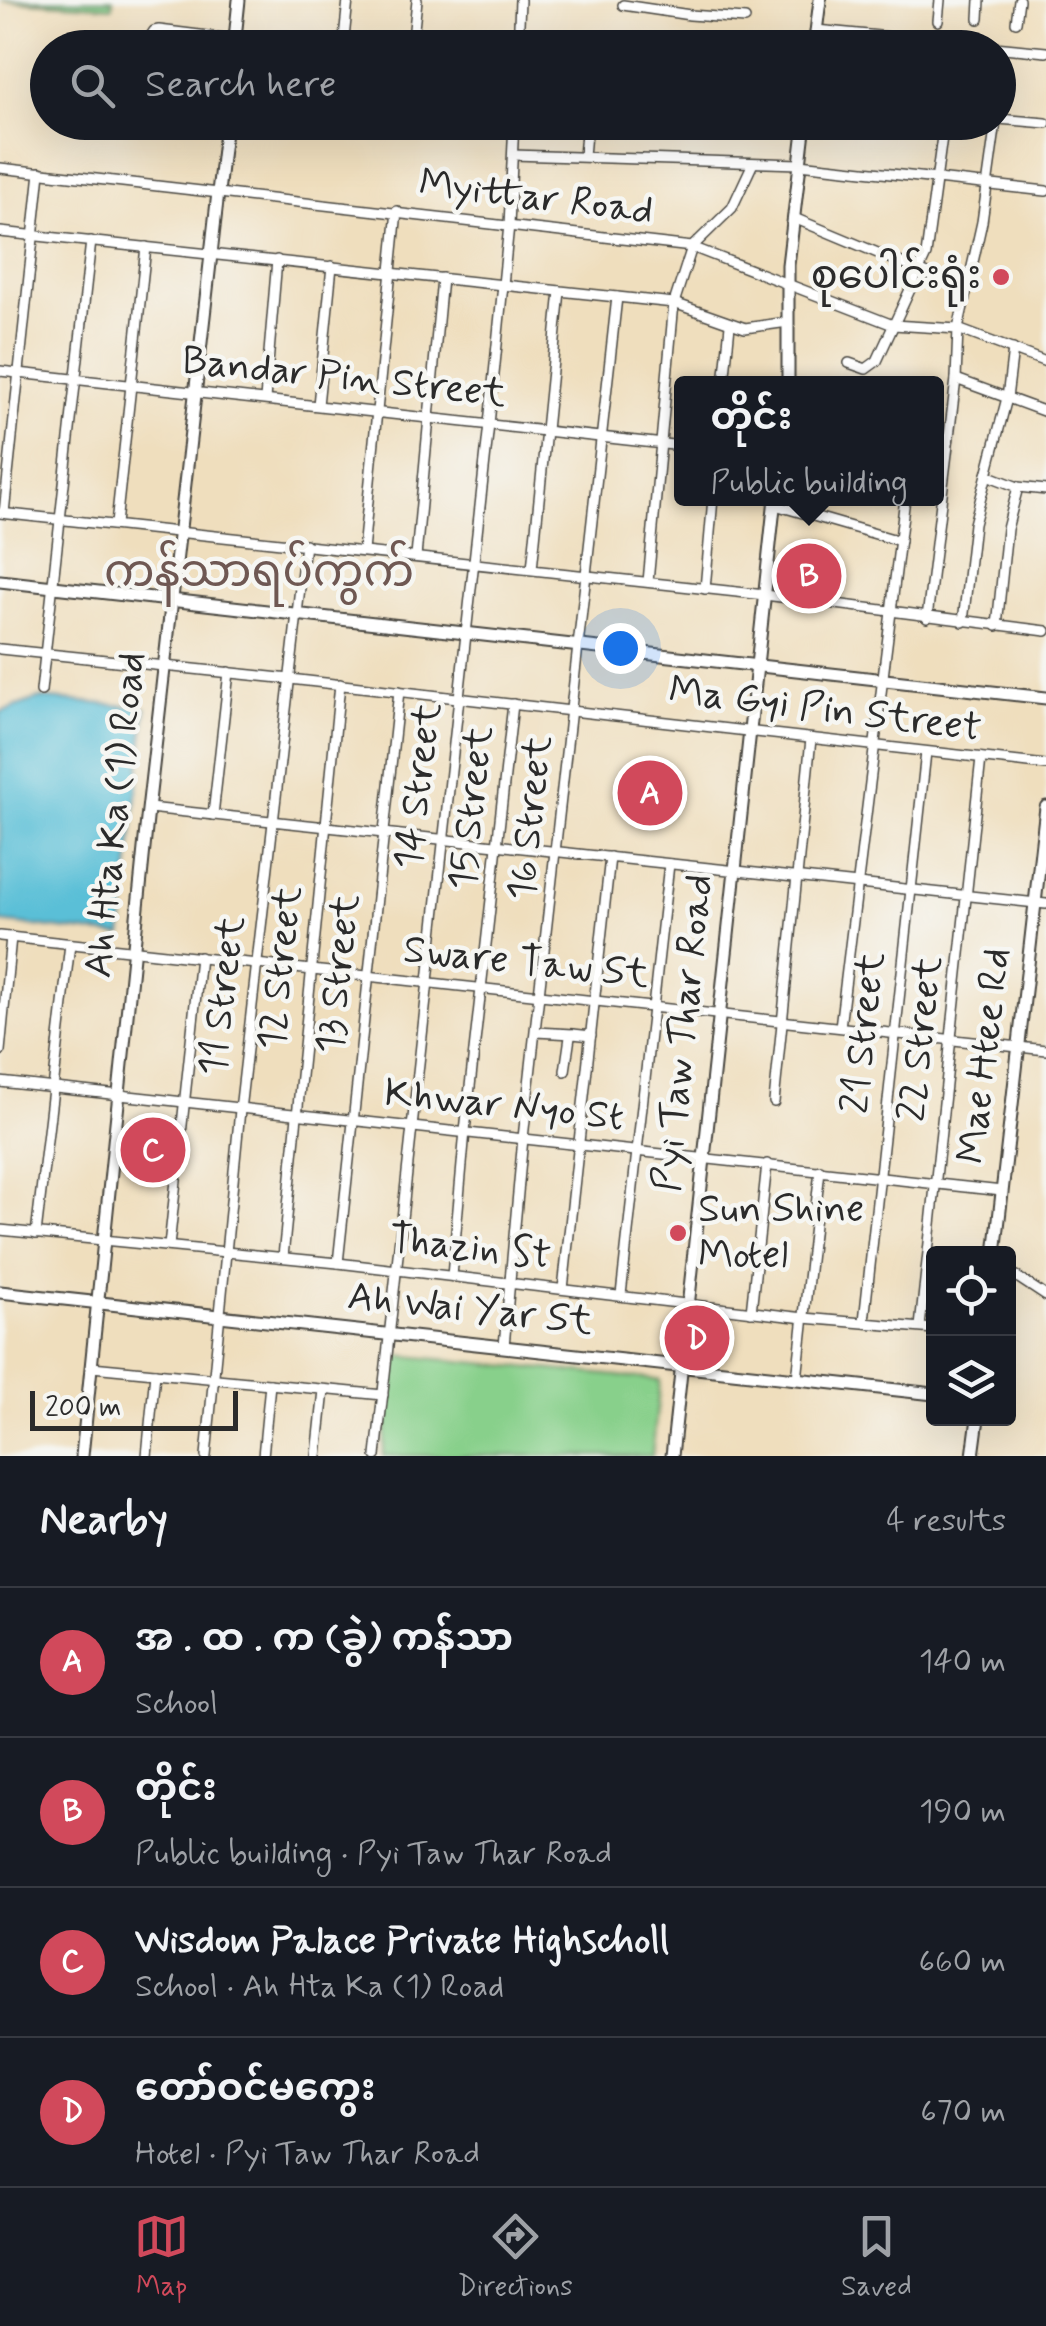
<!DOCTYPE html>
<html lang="en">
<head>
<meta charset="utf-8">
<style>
	:root { --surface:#171b24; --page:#20242c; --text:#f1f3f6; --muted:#9ea1a6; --line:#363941; --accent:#d1495b }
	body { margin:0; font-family:Mynerve,"Noto Sans Myanmar",sans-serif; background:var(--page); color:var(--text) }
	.controls { position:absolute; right:30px; bottom:30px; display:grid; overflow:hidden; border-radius:10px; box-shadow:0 10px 40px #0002 }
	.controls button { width:90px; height:90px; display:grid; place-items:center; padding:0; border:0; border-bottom:2px solid var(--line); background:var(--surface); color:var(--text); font:50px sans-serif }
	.scale { position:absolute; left:30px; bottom:25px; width:208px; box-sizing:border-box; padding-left:10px; border:5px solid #2b2b2b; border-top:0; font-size:28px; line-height:35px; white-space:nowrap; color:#2b2b2b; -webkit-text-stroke:8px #f6f6f2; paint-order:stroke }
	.you { position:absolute; left:620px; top:648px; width:35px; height:35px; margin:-25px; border:8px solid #fff; border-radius:50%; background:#1a73e8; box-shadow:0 0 0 15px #1a73e833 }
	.badge { display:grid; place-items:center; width:65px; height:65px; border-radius:50%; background:var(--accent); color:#fff; font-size:32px; font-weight:700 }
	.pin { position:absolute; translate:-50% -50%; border:5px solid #fff; box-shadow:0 2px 10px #0006 }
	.popup { position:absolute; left:674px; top:376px; width:270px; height:130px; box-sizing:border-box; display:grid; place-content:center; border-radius:10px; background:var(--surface); filter:drop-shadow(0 2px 8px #0005); font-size:32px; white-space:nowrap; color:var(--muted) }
	.popup b { font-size:38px; color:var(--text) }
	.popup::after { content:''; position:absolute; left:50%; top:100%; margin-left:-20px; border:20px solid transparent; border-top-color:var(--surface) }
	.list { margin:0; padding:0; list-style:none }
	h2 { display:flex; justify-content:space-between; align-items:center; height:130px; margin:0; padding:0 40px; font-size:42px }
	h2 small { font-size:32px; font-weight:400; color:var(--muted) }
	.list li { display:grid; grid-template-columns:65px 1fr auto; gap:30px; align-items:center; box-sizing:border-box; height:150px; padding:0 40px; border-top:2px solid var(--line) }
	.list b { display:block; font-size:38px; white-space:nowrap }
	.list p { margin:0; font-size:32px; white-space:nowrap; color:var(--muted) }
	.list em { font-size:32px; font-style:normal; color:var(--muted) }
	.icon { flex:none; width:55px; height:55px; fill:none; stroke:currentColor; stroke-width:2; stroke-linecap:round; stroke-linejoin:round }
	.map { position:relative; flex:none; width:1046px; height:1456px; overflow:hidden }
	.search { position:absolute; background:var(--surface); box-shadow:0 10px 40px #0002; left:30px; right:30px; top:30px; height:110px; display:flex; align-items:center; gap:25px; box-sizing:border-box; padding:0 35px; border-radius:55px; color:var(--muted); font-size:38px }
	.sheet { height:730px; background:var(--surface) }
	nav { display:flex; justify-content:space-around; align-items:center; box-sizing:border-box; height:140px; border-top:2px solid var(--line); background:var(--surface); font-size:28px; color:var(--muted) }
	nav a { display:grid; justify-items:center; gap:5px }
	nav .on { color:var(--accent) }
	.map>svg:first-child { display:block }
	.green { fill:#88d08b; stroke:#5a7e5b; stroke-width:2.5 }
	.water { fill:#5abfd7; stroke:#427581; stroke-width:2.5 }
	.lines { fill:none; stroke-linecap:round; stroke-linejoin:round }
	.street-casing { stroke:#484641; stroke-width:12 }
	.secondary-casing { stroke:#484641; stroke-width:15 }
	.street { stroke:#fff; stroke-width:9 }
	.secondary { stroke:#fff; stroke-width:11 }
	.poi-dot { fill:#d1495b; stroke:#f6f6f2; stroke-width:4 }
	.labels { text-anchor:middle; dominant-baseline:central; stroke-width:9; stroke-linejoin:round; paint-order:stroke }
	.street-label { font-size:40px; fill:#2b2b2b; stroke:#f6f6f2 }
	.poi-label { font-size:40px; fill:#2b2b2b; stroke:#f6f6f2; text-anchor:end }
	.quarter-label { font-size:45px; fill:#6f5853; stroke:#f6f6f2 }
</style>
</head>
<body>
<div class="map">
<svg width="1046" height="1456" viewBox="0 0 1046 1456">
	<rect width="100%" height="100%" fill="#f6f6f2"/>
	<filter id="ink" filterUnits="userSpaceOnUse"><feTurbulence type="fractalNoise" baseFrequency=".01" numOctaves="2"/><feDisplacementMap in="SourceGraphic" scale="20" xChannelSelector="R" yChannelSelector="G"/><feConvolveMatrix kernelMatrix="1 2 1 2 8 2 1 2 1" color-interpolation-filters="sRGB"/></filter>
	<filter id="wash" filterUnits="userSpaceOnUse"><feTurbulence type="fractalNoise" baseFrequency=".0048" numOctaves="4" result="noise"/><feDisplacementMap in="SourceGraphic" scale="40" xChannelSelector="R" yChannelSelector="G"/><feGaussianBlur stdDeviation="2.25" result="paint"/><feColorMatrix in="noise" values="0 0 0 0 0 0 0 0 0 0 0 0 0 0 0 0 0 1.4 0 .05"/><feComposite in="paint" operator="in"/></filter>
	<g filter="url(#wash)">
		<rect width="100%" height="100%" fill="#efdebd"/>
		<g class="green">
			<polygon points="0,0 113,0 112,7"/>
			<polygon points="395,1355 660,1380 652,1456 383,1456"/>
		</g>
		<polygon class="water" points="40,698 146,708 122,936 0,922 0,712"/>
	</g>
	<g filter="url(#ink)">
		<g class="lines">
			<g class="street-casing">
				<g id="street">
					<polyline points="623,5 690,15 745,19"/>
					<polyline points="979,19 980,0"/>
					<polyline points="938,21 940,0"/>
					<polyline points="1016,22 1019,0"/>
					<polyline points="816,30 1046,52"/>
					<polyline points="143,48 154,31 159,30 306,48"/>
					<polyline points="343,48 348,0"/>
					<polyline points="412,48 417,0"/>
					<polyline points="518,48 520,0"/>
					<polyline points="998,119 1046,123"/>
					<polyline points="367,122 396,128 401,122"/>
					<polyline points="714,122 717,124"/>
					<polyline points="300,123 300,122"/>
					<polyline points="513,155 800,164 1046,191"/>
					<polyline points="584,156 587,122"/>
					<polyline points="0,168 692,247 893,325 958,329 1046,362"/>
					<polyline points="794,218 966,290"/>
					<polyline points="0,232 674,303 745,328 788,322"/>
					<polyline points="849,363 866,369 877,361 926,255 944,122"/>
					<polyline points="0,371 682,446"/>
					<polyline points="956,379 1046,412"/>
					<polyline points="724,384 730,325"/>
					<polyline points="265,399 277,260"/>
					<polyline points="318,405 332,266"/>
					<polyline points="987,475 1018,487 1046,490"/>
					<polyline points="775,505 900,541"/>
					<polyline points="0,513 765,595 1046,631"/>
					<polyline points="4,513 40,172"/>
					<polyline points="116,524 146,247"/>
					<polyline points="363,551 397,211"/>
					<polyline points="416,557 442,278"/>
					<polyline points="532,569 560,291"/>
					<polyline points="648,582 674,303 692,247 732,208 753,163"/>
					<polyline points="705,589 713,498"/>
					<polyline points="927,618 956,379 958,329 982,222 996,122"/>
					<polyline points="963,622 974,524 1007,398 1013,349"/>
					<polyline points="997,626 1007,529 1018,487"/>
					<polyline points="0,649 290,679 1046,765"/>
					<polyline points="41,691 91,241"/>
					<polyline points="149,808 1046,904"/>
					<polyline points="213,815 229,672"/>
					<polyline points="0,936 1046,1050"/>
					<polyline points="840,1027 905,498"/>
					<polyline points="536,1032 573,1034"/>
					<polyline points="0,1051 11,937"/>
					<polyline points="565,1071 570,1037 573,1034 591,1036"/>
					<polyline points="0,1082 1002,1191"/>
					<polyline points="774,1102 811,739"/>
					<polyline points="0,1230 338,1263 804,1318 934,1329"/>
					<polyline points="36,1234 70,944"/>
					<polyline points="169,1246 200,957"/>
					<polyline points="283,1257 340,684"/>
					<polyline points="338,1263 399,691"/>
					<polyline points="1008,1271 1046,1296"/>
					<polyline points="452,1276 465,1131 513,704"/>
					<polyline points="563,1289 610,857"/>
					<polyline points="621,1295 669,864"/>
					<polyline points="751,1312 767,1164"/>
					<polyline points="864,1321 926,752"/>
					<polyline points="920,1327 981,758"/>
					<polyline points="504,1346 523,1138 617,297"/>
					<polyline points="92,1367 383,1395"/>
					<polyline points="797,1379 820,1170"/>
					<polyline points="147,1456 155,1373"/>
					<polyline points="206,1456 240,1110 305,544"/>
					<polyline points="263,1456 270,1384"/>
					<polyline points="317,1456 324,1390"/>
					<polyline points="376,1456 489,424 509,225 514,122"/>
				</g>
			</g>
			<g class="secondary-casing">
				<g id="secondary">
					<polyline points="234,48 239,0"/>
					<polyline points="814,48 820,0"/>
					<polyline points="788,384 788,265 805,122"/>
					<polyline points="0,581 1046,698"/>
					<polyline points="995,1254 1046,807"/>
					<polyline points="0,1292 934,1394"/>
					<polyline points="82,1456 147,819 226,122"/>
					<polyline points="672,1456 775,498"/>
					<polyline points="973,1456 978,1418"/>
				</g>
			</g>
			<use href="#street" class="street"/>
			<use href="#secondary" class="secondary"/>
		</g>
	</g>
	<g class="poi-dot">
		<circle cx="1001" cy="277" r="10"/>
		<circle cx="678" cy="1233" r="10"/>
	</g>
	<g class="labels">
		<g class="street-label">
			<text transform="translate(536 198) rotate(7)">Myittar Road</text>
			<text transform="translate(344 378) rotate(6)">Bandar Pin Street</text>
			<text transform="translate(825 710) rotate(7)">Ma Gyi Pin Street</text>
			<text transform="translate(419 786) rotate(-83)">14 Street</text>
			<text transform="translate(472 808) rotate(-84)">15 Street</text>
			<text transform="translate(116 815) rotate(-84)">Ah Hta Ka (1) Road</text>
			<text transform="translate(531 818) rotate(-84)">16 Street</text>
			<text transform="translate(526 963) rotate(6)">Sware Taw St</text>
			<text transform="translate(281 968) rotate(-84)">12 Street</text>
			<text transform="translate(339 974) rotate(-84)">13 Street</text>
			<text transform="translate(223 996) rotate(-83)">11 Street</text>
			<text transform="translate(684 1033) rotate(-84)">Pyi Taw Thar Road</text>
			<text transform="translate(864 1033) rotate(-84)">21 Street</text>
			<text transform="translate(921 1039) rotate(-84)">22 Street</text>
			<text transform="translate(985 1056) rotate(-83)">Mae Htee Rd</text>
			<text transform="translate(504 1106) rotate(6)">Khwar Nyo St</text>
			<text transform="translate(470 1248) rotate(6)">Thazin St</text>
			<text transform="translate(470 1310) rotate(6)">Ah Wai Yar St</text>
		</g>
		<g class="poi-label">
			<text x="981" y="277">စုပေါင်းရုံး</text>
			<text x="698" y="1210" text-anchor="start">Sun Shine<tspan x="698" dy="46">Motel</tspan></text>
		</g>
		<g class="quarter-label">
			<text x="259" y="573">ကန်သာရပ်ကွက်</text>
		</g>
	</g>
</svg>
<div class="controls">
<button><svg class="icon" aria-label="locate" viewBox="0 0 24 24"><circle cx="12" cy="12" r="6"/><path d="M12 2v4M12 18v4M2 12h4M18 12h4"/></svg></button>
<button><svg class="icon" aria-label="layers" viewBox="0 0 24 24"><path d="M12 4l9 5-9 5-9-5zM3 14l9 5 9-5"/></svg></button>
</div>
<div class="scale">200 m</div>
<div class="you"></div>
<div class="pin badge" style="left:650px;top:793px">A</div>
<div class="pin badge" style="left:809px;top:576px">B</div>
<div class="popup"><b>တိုင်း</b>Public building</div>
<div class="pin badge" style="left:153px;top:1150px">C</div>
<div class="pin badge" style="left:697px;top:1338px">D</div>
<div class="search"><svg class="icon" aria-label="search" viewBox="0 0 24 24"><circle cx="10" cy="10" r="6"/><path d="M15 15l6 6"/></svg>Search here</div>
</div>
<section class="sheet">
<h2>Nearby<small>4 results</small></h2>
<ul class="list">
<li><span class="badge">A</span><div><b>အ . ထ . က (ခွဲ) ကန်သာ</b><p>School</p></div><em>140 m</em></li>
<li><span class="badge">B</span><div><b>တိုင်း</b><p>Public building · Pyi Taw Thar Road</p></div><em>190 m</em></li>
<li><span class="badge">C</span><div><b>Wisdom Palace Private Highscholl</b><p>School · Ah Hta Ka (1) Road</p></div><em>660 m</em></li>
<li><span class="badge">D</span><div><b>တော်ဝင်မကွေး</b><p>Hotel · Pyi Taw Thar Road</p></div><em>670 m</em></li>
</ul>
</section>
<nav>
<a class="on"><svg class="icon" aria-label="map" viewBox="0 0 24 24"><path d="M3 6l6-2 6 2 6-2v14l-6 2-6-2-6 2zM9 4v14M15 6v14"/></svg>Map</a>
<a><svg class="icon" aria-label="directions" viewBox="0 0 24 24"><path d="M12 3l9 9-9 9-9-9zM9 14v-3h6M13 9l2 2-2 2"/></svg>Directions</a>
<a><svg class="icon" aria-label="saved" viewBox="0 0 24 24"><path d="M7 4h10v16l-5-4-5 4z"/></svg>Saved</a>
</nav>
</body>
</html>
